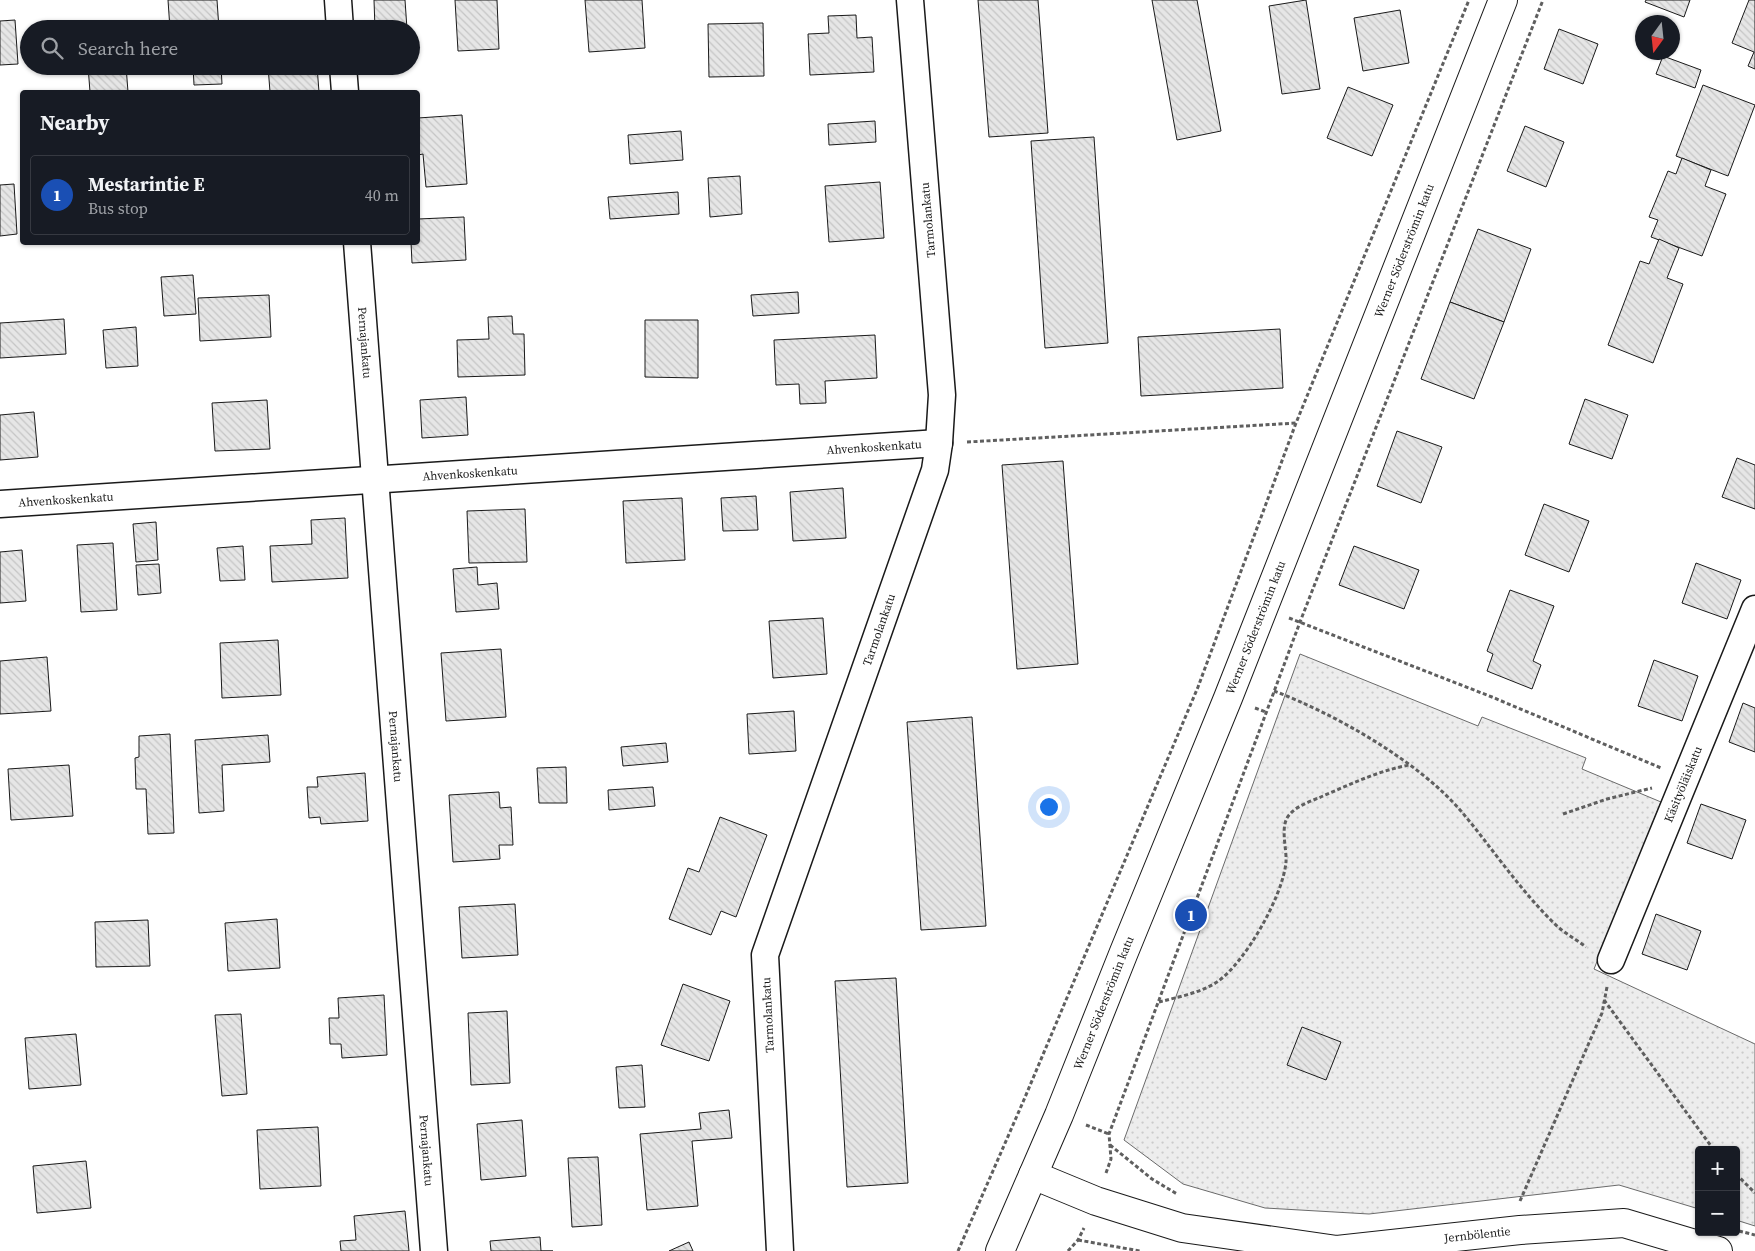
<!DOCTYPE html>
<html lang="en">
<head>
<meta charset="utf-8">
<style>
	:root { --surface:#171b24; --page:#20242c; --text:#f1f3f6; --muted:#9ea1a6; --line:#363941; --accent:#b45309 }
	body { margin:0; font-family:"Source Serif 4",serif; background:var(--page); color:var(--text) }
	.controls { position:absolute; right:15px; bottom:15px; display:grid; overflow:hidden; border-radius:5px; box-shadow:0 1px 4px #0004 }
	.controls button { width:45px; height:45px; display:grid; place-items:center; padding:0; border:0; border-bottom:1px solid var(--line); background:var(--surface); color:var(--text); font:25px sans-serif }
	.compass { position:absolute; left:1635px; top:15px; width:45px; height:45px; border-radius:50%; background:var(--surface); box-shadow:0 1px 4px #0004; rotate:195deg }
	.you { position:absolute; left:1048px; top:806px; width:18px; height:18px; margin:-12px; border:4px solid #fff; border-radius:50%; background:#1a73e8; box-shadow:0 0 0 8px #1a73e833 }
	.badge { display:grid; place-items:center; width:32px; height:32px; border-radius:50%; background:var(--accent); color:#fff; font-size:16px; font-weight:700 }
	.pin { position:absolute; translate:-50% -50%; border:2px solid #fff; box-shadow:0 1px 5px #0006 }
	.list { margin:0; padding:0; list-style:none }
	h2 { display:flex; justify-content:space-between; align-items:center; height:65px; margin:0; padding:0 20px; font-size:21px }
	h2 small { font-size:16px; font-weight:400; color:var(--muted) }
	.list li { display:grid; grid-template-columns:32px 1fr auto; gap:15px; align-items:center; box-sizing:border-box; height:80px; margin:0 10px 10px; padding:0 10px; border:1px solid var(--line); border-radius:5px }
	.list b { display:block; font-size:19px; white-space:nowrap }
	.list p { margin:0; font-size:16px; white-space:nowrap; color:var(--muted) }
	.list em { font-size:16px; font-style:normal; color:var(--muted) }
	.icon { flex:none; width:28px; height:28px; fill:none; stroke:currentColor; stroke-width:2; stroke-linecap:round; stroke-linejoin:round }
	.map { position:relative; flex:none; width:1755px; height:1251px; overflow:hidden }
	.search { position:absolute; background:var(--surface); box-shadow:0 1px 4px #0004; left:20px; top:20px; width:400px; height:55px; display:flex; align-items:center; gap:12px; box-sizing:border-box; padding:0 18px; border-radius:28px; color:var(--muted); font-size:19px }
	.panel { position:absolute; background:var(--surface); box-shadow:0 1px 4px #0004; left:20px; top:90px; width:400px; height:155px; border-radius:5px }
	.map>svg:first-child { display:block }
	.grass { fill:url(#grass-dots); stroke:#6a6a6a }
	.building { fill:url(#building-back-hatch); stroke:#1a1a1a }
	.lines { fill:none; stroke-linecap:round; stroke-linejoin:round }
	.minor-casing { stroke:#1a1a1a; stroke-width:29 }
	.tertiary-casing { stroke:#1a1a1a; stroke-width:30 }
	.path { stroke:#5f5f5f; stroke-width:3; stroke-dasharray:4 2.5; stroke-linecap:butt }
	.minor { stroke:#fff; stroke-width:26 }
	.tertiary { stroke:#fff; stroke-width:28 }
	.labels { text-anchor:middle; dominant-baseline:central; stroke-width:4; stroke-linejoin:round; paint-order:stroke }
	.street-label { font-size:12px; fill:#1a1a1a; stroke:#fff }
</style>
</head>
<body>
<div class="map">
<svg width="1755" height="1251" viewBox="0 0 1755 1251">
	<defs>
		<pattern id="grass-dots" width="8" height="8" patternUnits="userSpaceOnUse" patternTransform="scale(1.25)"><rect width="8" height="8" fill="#ededed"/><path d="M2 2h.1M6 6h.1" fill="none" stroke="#cbcbcb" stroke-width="1.8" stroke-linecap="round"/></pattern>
		<pattern id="building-back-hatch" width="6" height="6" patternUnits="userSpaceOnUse" patternTransform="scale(1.25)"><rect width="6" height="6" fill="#e6e6e6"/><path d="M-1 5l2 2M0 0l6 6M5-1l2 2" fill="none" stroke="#c5c5c5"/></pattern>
	</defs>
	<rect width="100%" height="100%" fill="#fff"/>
	<polygon class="grass" points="1300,654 1478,726 1482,717 1586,758 1582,769 1661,802 1594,969 1755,1044 1755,1226 1736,1220 1736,1150 1699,1150 1699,1209 1619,1185 1369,1214 1265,1208 1183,1184 1124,1140"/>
	<g class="building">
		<polygon points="168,0 217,0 219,29 170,29"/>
		<polygon points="374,0 405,0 407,29 375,29"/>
		<polygon points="455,0 497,0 499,49 458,51"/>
		<polygon points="585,0 642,0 645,48 589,52"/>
		<polygon points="978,0 1038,0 1048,133 989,137"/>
		<polygon points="1152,0 1197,0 1221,131 1177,140"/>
		<polygon points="1306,0 1320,89 1282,94 1269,6"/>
		<polygon points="1646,0 1690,0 1684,17 1645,2"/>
		<polygon points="1749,0 1755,0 1755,69 1748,66 1754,52 1732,43"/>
		<polygon points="1400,10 1409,63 1363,71 1354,18"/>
		<polygon points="856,15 857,38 872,37 874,72 810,75 808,34 829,33 828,16"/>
		<polygon points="15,20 18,64 0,65 0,21"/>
		<polygon points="763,23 764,76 709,77 708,24"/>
		<polygon points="1559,29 1598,44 1583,84 1544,69"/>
		<polygon points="1663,56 1701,70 1695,88 1656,74"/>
		<polygon points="88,66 126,66 128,92 90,92"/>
		<polygon points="193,66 221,66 222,84 194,85"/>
		<polygon points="268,66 317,66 319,92 270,92"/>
		<polygon points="1703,85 1755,105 1728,176 1676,156"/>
		<polygon points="1348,87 1393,105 1372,156 1327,138"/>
		<polygon points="462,115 467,184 426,187 423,154 418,155 418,118"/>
		<polygon points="875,121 876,142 829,145 828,124"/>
		<polygon points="1525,126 1564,142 1546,187 1507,171"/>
		<polygon points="681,131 683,160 630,164 628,135"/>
		<polygon points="1094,137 1108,343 1045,348 1031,141"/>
		<polygon points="1682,158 1711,170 1705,186 1726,194 1702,256 1651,237 1658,220 1649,217 1668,171 1676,174"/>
		<polygon points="740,176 742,214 710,217 708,178"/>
		<polygon points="880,182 884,238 829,242 825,186"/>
		<polygon points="14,184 17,234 0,236 0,185"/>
		<polygon points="678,192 679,214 610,219 608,197"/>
		<polygon points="464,217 466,260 412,263 411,242 418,242 418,219"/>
		<polygon points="1478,229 1531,249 1504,322 1450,302"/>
		<polygon points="1659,239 1679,248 1667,278 1683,284 1653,363 1608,345 1640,261 1649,264"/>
		<polygon points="193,275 196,314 164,316 161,277"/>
		<polygon points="798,292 799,313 753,316 751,295"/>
		<polygon points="269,295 271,337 200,341 198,298"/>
		<polygon points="1450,302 1504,322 1474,399 1421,379"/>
		<polygon points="512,316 513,334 524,334 525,375 458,377 457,340 489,339 488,317"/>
		<polygon points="64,319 66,354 0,358 0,323"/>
		<polygon points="645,320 698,320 698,378 645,377"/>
		<polygon points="136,327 138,366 106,368 103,330"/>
		<polygon points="1280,329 1283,388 1141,396 1138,337"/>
		<polygon points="875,335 877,378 825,381 826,403 800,404 799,384 776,385 774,340"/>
		<polygon points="466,397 468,435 422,438 420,400"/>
		<polygon points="1585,399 1628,415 1612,459 1569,444"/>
		<polygon points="267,400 270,449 215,451 212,403"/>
		<polygon points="34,412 38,457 0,460 0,415"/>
		<polygon points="1397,431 1442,447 1421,503 1377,486"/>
		<polygon points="1737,458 1755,465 1755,509 1722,497"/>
		<polygon points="1063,461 1078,664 1017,669 1002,465"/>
		<polygon points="843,488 846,538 793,541 790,492"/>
		<polygon points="756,496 758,530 723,531 721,498"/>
		<polygon points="682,498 685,560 626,563 623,501"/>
		<polygon points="1544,504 1589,521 1569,572 1525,555"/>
		<polygon points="525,509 527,562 469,563 467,511"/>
		<polygon points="345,518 348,578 272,582 270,546 312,544 311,520"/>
		<polygon points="156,522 158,560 136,562 133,524"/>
		<polygon points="113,543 117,610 81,612 77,545"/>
		<polygon points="243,546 245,580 220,581 217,548"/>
		<polygon points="1354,546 1419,570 1404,609 1339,585"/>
		<polygon points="22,550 26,601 0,603 0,552"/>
		<polygon points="1696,563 1741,580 1727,619 1682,603"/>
		<polygon points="159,564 161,593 138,595 136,565"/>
		<polygon points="477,567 478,585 497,583 499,609 456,612 453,569"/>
		<polygon points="1510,590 1554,606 1533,661 1541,665 1532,689 1487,671 1493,654 1487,651"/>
		<polygon points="823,618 827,674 773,678 769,621"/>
		<polygon points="278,640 281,695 222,698 220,643"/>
		<polygon points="501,649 506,717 446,721 441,653"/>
		<polygon points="47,657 51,711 0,714 0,661"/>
		<polygon points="1654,660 1698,676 1682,721 1638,706"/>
		<polygon points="1743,703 1755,708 1755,752 1729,742"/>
		<polygon points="794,711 796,751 749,754 747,714"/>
		<polygon points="972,717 986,926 921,930 907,722"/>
		<polygon points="170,734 174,833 148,834 146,789 136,789 135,758 139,757 139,736"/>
		<polygon points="268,735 270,762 222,765 224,811 199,813 195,740"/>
		<polygon points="666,743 668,762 623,766 621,747"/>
		<polygon points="69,765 73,816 11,820 8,769"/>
		<polygon points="566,767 567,803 539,803 537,768"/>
		<polygon points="365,773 368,821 321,824 320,817 309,818 307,787 318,787 317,777"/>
		<polygon points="653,787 655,806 609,810 608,790"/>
		<polygon points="499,792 500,808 511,807 513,845 499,845 500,859 453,862 449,795"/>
		<polygon points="1701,804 1746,820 1732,859 1687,843"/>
		<polygon points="720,817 767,835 736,917 721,911 711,935 669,919 688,868 699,872"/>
		<polygon points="515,904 518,955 462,958 459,907"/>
		<polygon points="1656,914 1701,931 1687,970 1642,954"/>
		<polygon points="277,919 280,968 228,971 225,923"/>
		<polygon points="148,920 150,966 96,967 95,922"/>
		<polygon points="896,978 908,1183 847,1187 835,981"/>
		<polygon points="683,984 730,1001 709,1061 661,1045"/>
		<polygon points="384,995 387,1055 342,1058 341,1044 330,1044 329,1018 339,1018 338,998"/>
		<polygon points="507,1011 510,1083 471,1085 468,1013"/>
		<polygon points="241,1014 247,1094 222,1096 215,1015"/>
		<polygon points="1302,1027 1341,1042 1326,1080 1287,1065"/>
		<polygon points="76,1034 81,1085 29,1089 25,1038"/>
		<polygon points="642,1065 645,1107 619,1108 616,1067"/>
		<polygon points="729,1110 732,1138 692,1141 698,1206 647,1210 640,1134 701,1129 699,1113"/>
		<polygon points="522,1120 526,1176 481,1180 477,1124"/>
		<polygon points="318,1127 321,1186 260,1189 257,1130"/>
		<polygon points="598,1157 602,1225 572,1227 568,1158"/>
		<polygon points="86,1161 91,1208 37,1213 33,1166"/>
		<polygon points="405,1211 409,1251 341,1251 340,1241 356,1240 354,1216"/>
		<polygon points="540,1237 541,1251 553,1251 491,1251 490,1241"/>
		<polygon points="689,1242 693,1251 669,1251"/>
	</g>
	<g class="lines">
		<g class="minor-casing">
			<g id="minor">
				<polyline points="338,0 340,29"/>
				<polyline points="343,66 345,92"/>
				<path id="s1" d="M357,242l77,1009"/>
				<path id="s2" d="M0,504l939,-61"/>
				<path id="s3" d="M1611,960l144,-351"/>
				<path id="s4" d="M780,1251l-15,-296 170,-485 4,-27 3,-48 -32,-395"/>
			</g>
		</g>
		<g class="tertiary-casing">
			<g id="tertiary">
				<path id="s5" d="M1033,1175l63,26 86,27 155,22 183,-20 104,-7 94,28"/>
				<path id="s6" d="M1000,1251l59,-136 65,-163 104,-254 275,-698"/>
			</g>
		</g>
		<g class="path">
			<polyline points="967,442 1296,423"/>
			<polyline points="1289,618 1492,697 1661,768"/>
			<path d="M1274,691c61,23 144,70 187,120 32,38 60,81 97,116 8,7 19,13 28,20"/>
			<polyline points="1255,708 1266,712"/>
			<polyline points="1563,814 1607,799 1652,788"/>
			<polyline points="1604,1000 1714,1150"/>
			<path d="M1159,1002c19,-5 41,-9 58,-20 28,-19 66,-86 69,-120 1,-14 -7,-37 4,-48 8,-9 22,-13 33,-18 28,-12 55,-25 86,-31"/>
			<polyline points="1086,1125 1109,1134"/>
			<polyline points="1110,1145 1152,1179 1177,1194"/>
			<polyline points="1106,1173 1111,1159 1109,1134 1300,622 1543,0"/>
			<polyline points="1736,1174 1755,1193"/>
			<polyline points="1520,1201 1602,1013 1607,987"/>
			<polyline points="1739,1231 1755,1235"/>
			<polyline points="1078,1240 1140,1251"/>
			<polyline points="958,1251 1023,1102 1198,687 1296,423 1469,0"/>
			<polyline points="1068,1251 1078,1240 1084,1228"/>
		</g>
		<use href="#minor" class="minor"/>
		<use href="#tertiary" class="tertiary"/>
	</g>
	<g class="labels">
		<g class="street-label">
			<text transform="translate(928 220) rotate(-95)">Tarmolankatu</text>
			<text stroke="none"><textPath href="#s6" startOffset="1079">Werner Söderströmin katu</textPath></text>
			<text stroke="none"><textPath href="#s1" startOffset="101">Pernajankatu</textPath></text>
			<text stroke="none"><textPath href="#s2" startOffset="876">Ahvenkoskenkatu</textPath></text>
			<text stroke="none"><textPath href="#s2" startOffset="471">Ahvenkoskenkatu</textPath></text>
			<text stroke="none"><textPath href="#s2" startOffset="66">Ahvenkoskenkatu</textPath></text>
			<text stroke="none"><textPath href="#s6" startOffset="674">Werner Söderströmin katu</textPath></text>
			<text stroke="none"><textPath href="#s4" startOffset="641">Tarmolankatu</textPath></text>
			<text stroke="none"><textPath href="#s1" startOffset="506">Pernajankatu</textPath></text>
			<text stroke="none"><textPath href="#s3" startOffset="190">Käsityöläiskatu</textPath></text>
			<text stroke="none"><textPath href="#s6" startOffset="269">Werner Söderströmin katu</textPath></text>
			<text transform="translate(768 1015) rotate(-93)">Tarmolankatu</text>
			<text stroke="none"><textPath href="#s1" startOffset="911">Pernajankatu</textPath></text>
			<text stroke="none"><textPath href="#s5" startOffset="456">Jernbölentie</textPath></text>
		</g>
	</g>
</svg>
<div class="controls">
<button>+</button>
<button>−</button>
</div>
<svg class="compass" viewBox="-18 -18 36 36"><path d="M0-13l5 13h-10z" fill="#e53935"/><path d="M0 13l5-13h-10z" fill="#9ea1a6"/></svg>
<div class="you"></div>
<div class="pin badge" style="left:1191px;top:915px;background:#1a4fb4">1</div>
<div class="search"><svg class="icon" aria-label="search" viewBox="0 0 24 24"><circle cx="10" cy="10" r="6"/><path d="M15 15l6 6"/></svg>Search here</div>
<section class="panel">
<h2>Nearby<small></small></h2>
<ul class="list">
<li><span class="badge" style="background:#1a4fb4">1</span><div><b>Mestarintie E</b><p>Bus stop</p></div><em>40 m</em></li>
</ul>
</section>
</div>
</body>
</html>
